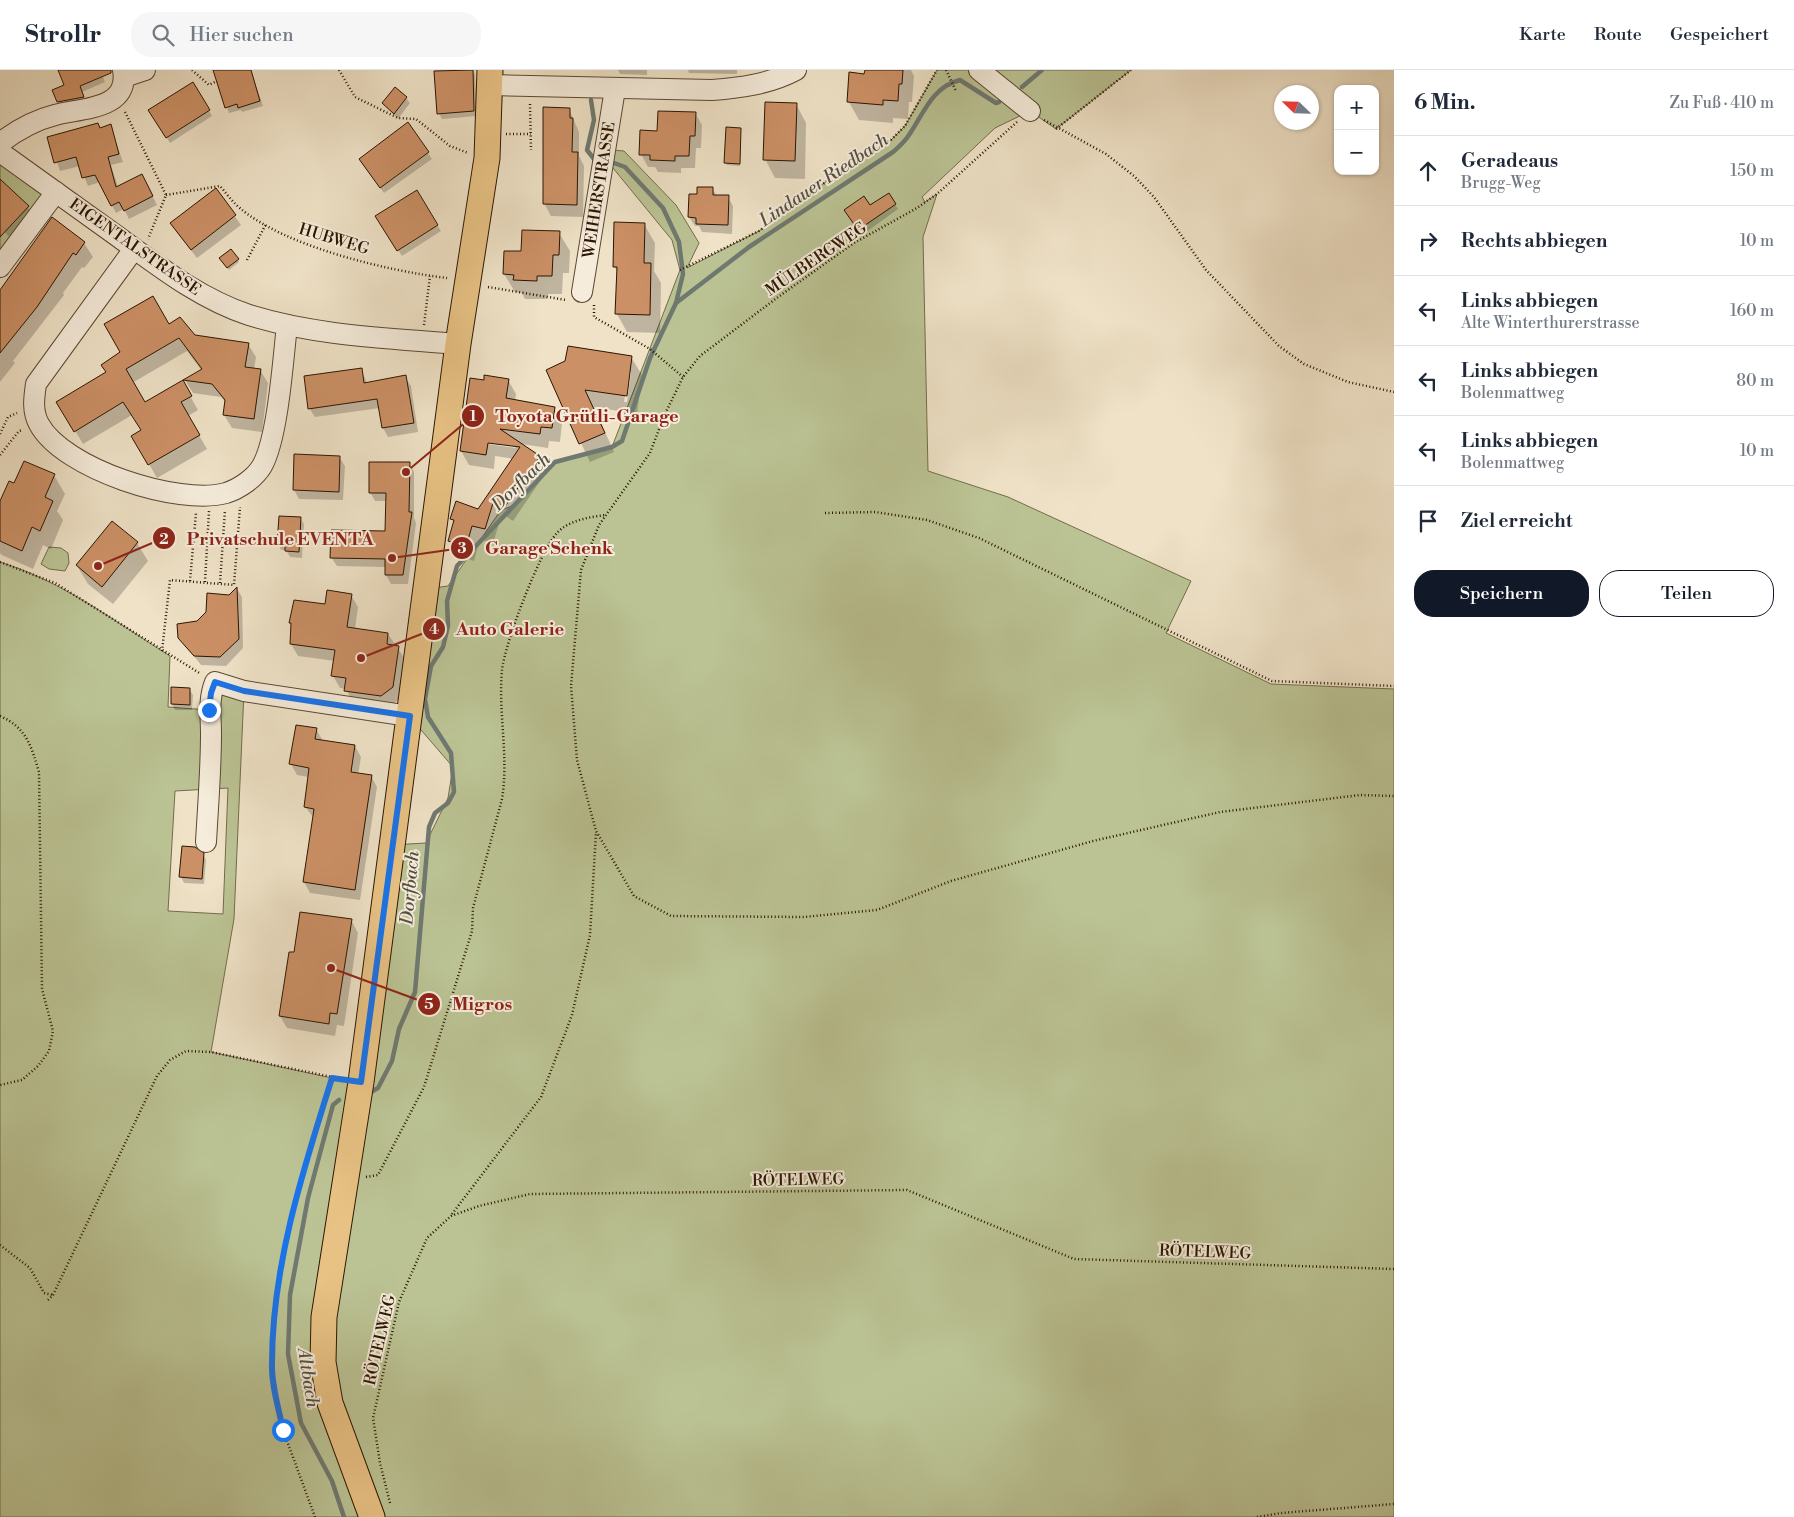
<!DOCTYPE html>
<html lang="de">
<head>
<meta charset="utf-8">
<style>
	:root { --surface:#fff; --page:#f6f6f7; --text:#1f2937; --muted:#747a83; --line:#e0e1e3; --accent:#111827 }
	body { margin:0; font-family:"Libre Bodoni",serif; background:var(--page); color:var(--text) }
	.controls { position:absolute; right:15px; top:15px; display:grid; overflow:hidden; border-radius:10px; box-shadow:0 1px 4px #0004 }
	.controls button { width:45px; height:45px; display:grid; place-items:center; padding:0; border:0; border-bottom:1px solid var(--line); background:var(--surface); color:var(--text); font:25px sans-serif }
	.compass { position:absolute; left:1274px; top:15px; width:45px; height:45px; border-radius:50%; background:var(--surface); box-shadow:0 1px 4px #0004; rotate:293deg }
	.stop { position:absolute; width:15px; height:15px; margin:-11px; border:4px solid #1a73e8; border-radius:50%; background:#fff }
	.stop.end { background:#1a73e8; border-color:#fff; box-shadow:0 1px 5px #0008 }
	.list { margin:0; padding:0; list-style:none }
	h2 { display:flex; justify-content:space-between; align-items:center; height:65px; margin:0; padding:0 20px; font-size:21px }
	h2 small { font-size:16px; font-weight:400; color:var(--muted) }
	.list li { display:grid; grid-template-columns:32px 1fr auto; gap:15px; align-items:center; box-sizing:border-box; height:70px; padding:0 20px; border-top:1px solid var(--line) }
	.list b { display:block; font-size:19px; white-space:nowrap }
	.list p { margin:0; font-size:16px; white-space:nowrap; color:var(--muted) }
	.list em { font-size:16px; font-style:normal; color:var(--muted) }
	.actions { display:flex; gap:10px; padding:15px 20px }
	.actions a { flex:1; padding:11px 0; border:1px solid var(--accent); border-radius:20px; text-align:center; font-size:18px; color:var(--accent) }
	.actions .main { background:var(--accent); color:#fff }
	.icon { flex:none; width:28px; height:28px; fill:none; stroke:currentColor; stroke-width:2; stroke-linecap:round; stroke-linejoin:round }
	.map { position:relative; flex:none; width:1394px; height:1447px; overflow:hidden }
	header { display:flex; align-items:center; gap:30px; box-sizing:border-box; height:70px; padding:0 25px; background:var(--surface); border-bottom:1px solid var(--line) }
	header strong { font-size:24px }
	nav { display:flex; gap:28px; margin-inline-start:auto; font-size:18px }
	.search { width:350px; height:45px; background:var(--page); display:flex; align-items:center; gap:12px; box-sizing:border-box; padding:0 18px; border-radius:20px; color:var(--muted); font-size:19px }
	main { display:flex }
	aside { flex:1; background:var(--surface) }
	.map>svg:first-child { display:block }
	.green { fill:#bbc394; stroke:#736c4a; fill-rule:evenodd }
	.shadow { fill:#0003; fill-rule:evenodd }
	.lines { fill:none; stroke-linecap:round; stroke-linejoin:round }
	.stream { stroke:#6f7971; stroke-width:4.5 }
	.building { fill:#cc9066; stroke:#2b1500 }
	.minor-casing { stroke:#5c4832; stroke-width:22 }
	.major-casing { stroke:#2b1500; stroke-width:27 }
	.path { stroke:#2b1500; stroke-width:2.5; stroke-dasharray:1 2.5; stroke-linecap:butt }
	.minor { stroke:#f5ecdb; stroke-width:20 }
	.major { stroke:#e8c184; stroke-width:25 }
	.route { stroke:#1a73e8; stroke-width:6 }
	.labels { text-anchor:middle; dominant-baseline:central; stroke-width:4; stroke-linejoin:round; paint-order:stroke }
	.street-label { font-size:16px; fill:#2b1500; stroke:#f5ecdb }
	.water-label { font-size:18px; font-style:italic; fill:#534f42; stroke:#f5ecdb }
	.leader { fill:none; stroke:#8f2418; stroke-width:2 }
	.callout-dot { fill:#8f2418; stroke:#f5ecdb; stroke-width:2 }
	.mark-label { font-size:15px; text-anchor:middle; font-weight:bold; fill:#fff }
	.callout-label { font-size:18px; text-anchor:middle; font-weight:bold; fill:#8f2418; stroke:#f5ecdb; stroke-width:4; stroke-linejoin:round; paint-order:stroke }
</style>
</head>
<body>
<header>
<strong>Strollr</strong>
<div class="search"><svg class="icon" aria-label="search" viewBox="0 0 24 24"><circle cx="10" cy="10" r="6"/><path d="M15 15l6 6"/></svg>Hier suchen</div>
<nav><a>Karte</a><a>Route</a><a>Gespeichert</a></nav>
</header>
<main>
<div class="map">
<svg width="1394" height="1447" viewBox="0 0 1394 1447">
	<rect width="100%" height="100%" fill="#efe2c7"/>
	<filter id="stains"><feTurbulence type="fractalNoise" baseFrequency=".004" numOctaves="4"/><feColorMatrix values="0 0 0 0 .2 0 0 0 0 .09 0 0 0 0 .02 0 0 0 .5 -.17"/></filter>
	<radialGradient id="worn" r=".72"><stop offset=".6" stop-color="#630" stop-opacity="0"/><stop offset="1" stop-color="#630" stop-opacity=".3"/></radialGradient>
	<g class="green">
		<path d="M937,0h194l-75,59 -26,-18 -35,17 -73,69 3,5 12,-8 -14,43 5,234 80,26 183,84 -25,52 105,51 123,5v828h-1394v-955c64,20 114,59 170,94l-2,51 41,3 6,-28 29,9 -10,228 -23,133 121,26 28,3 31,-236 35,-2 22,-45 5,-31 -44,-51 18,-127 21,-3 53,-76 14,-5 40,-43 57,-15 68,-177 -8,-30 -59,-72 -4,-2 3,-16 12,1 52,54 23,38 -12,25 72,-37 72,-53 58,-36 16,-16zM228,718l-5,126 -55,-3 7,-120z"/>
		<polygon points="0,82 56,122 0,197"/>
		<polygon points="49,477 61,478 68,483 69,493 65,501 49,499 41,494"/>
	</g>
	<g class="shadow">
		<polygon points="59,0 100,0 105,12 82,22 86,32 61,38 53,21 66,16"/>
		<polygon points="214,0 251,0 263,36 242,42 241,40 229,43"/>
		<polygon points="473,0 475,5 477,46 442,49 439,43 436,2"/>
		<polygon points="618,0 647,0 647,5 620,4"/>
		<polygon points="688,0 737,0 737,4 689,3"/>
		<polygon points="866,0 911,0 914,6 912,32 909,32 908,49 893,48 893,53 859,50 849,32 866,5"/>
		<polygon points="193,14 212,46 170,73 150,40"/>
		<polygon points="406,28 410,33 398,49 383,33"/>
		<polygon points="796,34 806,53 805,109 775,108 765,89"/>
		<polygon points="569,39 579,62 579,86 584,96 583,147 551,146 544,133"/>
		<polygon points="695,43 702,55 701,78 696,78 695,98 681,98 681,103 658,102 655,97 648,97 641,84 658,62"/>
		<polygon points="408,54 432,89 384,123 364,95"/>
		<polygon points="110,56 123,92 111,95 118,117 146,113 157,135 129,149 124,139 116,143 100,112 88,116 80,96 60,101 49,68"/>
		<polygon points="740,59 740,96 727,95 726,93"/>
		<polygon points="0,111 28,137 33,146 12,169 0,158"/>
		<polygon points="712,118 717,126 728,127 733,136 732,164 702,162 699,156 695,156 689,147 690,125 698,125"/>
		<polygon points="216,120 241,155 197,188 177,162"/>
		<polygon points="416,122 441,161 402,186 380,152"/>
		<polygon points="889,125 898,139 862,165 848,145"/>
		<polygon points="52,149 84,173 93,187 84,198 82,197 63,223 64,225 13,291 15,293 0,312 0,222"/>
		<polygon points="644,154 655,173 654,201 661,213 660,263 627,262 617,244 618,203 614,196"/>
		<polygon points="559,163 570,181 569,203 563,203 562,224 548,224 547,229 525,229 522,223 515,222 504,204 522,183"/>
		<polygon points="222,190 238,190 239,192 229,200"/>
		<polygon points="168,256 194,267 248,274 256,287 254,299 260,300 268,313 262,362 232,358 224,345 226,333 221,327 193,323 185,310 202,301 187,281 132,313 144,334 182,312 198,340 188,346 207,379 157,408 133,366 142,361 132,345 83,374 58,332 107,303"/>
		<path d="M631,287l11,18 -5,39 -43,-7 20,45 -24,10 -43,-91zM629,302h2l-4,30h-3z"/>
		<polygon points="361,299 367,313 405,307 411,316 418,362 388,367 383,358 380,338 315,347 309,338"/>
		<path d="M508,310l8,14 -1,7 39,7 8,15 -2,19 -11,-1 -1,7 -27,-4 18,13 8,14 -34,50 -11,-7 -9,29 -13,-4 -6,22 -16,-5 -9,-15 5,-18 -2,-4 26,-9 36,-51 -19,-3 -1,13 -25,-4 -8,-14 24,-70zM482,370l31,5 3,3 -35,-5z"/>
		<polygon points="339,387 345,396 343,430 299,429 294,420"/>
		<polygon points="409,393 414,402 414,448 416,453 408,514 391,514 386,505 386,497 337,496 331,487 386,462 387,431 375,431 370,422"/>
		<polygon points="54,405 65,424 57,441 63,450 51,479 43,475 33,499 2,485 0,483 0,434 15,415"/>
		<polygon points="300,448 304,454 302,488 290,487 286,480 281,480 278,474"/>
		<polygon points="137,473 148,491 113,534 88,514 77,496"/>
		<polygon points="237,519 242,527 243,578 226,596 201,595 179,567"/>
		<polygon points="351,525 358,537 355,559 388,564 405,589 399,629 389,638 353,633 346,619 340,618 333,606 335,591 298,586 291,574 292,557 290,553"/>
		<polygon points="189,619 193,625 192,640 175,640 172,634"/>
		<polygon points="316,659 323,671 355,676 361,687 358,705 371,706 377,717 360,830 310,823 304,812 314,748 305,737 309,707 297,705 291,694"/>
		<polygon points="203,784 206,790 204,814 184,813 181,807"/>
		<polygon points="351,850 358,863 344,956 337,955 335,966 287,958 280,946 295,883"/>
	</g>
	<g class="lines">
		<g class="stream">
			<polyline points="1022,17 1042,0"/>
			<polyline points="591,30 594,50 587,80 594,89"/>
			<path d="M676,233l73,-56 144,-95c6,-5 12,-11 16,-17 15,-22 23,-48 51,-55l36,23 3,-1"/>
			<polyline points="371,1022 378,1018 392,991 399,959 415,922 429,757 435,743 448,733 454,722 451,683 428,647 425,629 431,596 443,577 448,556 447,531 457,496 555,392 612,377 622,371 650,288 676,233 683,204 679,172 663,138 625,97 614,93"/>
			<polyline points="339,1030 333,1035 308,1128 290,1225 288,1284 301,1353 332,1411 344,1447"/>
		</g>
	</g>
	<g class="building">
		<polygon points="58,0 111,0 111,3 80,16 84,27 57,32 52,20 64,15"/>
		<polygon points="213,0 251,0 260,31 238,38 237,34 225,38"/>
		<polygon points="473,0 474,41 437,44 434,1"/>
		<polygon points="865,0 903,0 902,14 899,14 898,31 883,30 883,35 847,32 849,2 864,4"/>
		<polygon points="193,12 210,40 166,68 148,40"/>
		<polygon points="395,17 407,27 394,44 382,33"/>
		<polygon points="765,32 797,33 795,91 763,90"/>
		<polygon points="543,37 570,38 570,48 573,48 572,82 578,82 577,135 543,134"/>
		<polygon points="658,41 696,42 695,66 690,66 689,86 675,86 675,91 650,90 650,85 639,85 640,60 657,61"/>
		<polygon points="408,52 429,82 380,118 359,89"/>
		<polygon points="98,53 100,58 111,54 119,84 108,87 116,117 142,104 153,126 124,141 119,132 111,136 95,105 82,108 76,87 54,93 47,67"/>
		<polygon points="726,57 741,58 740,94 724,93"/>
		<polygon points="0,109 29,136 0,167"/>
		<polygon points="697,117 713,117 713,125 729,125 728,155 696,154 696,148 688,147 689,124 697,124"/>
		<polygon points="216,118 236,145 191,180 170,153"/>
		<polygon points="417,120 438,155 397,181 375,146"/>
		<polygon points="889,123 896,134 858,160 844,140 864,126 870,135"/>
		<polygon points="52,147 85,172 76,185 73,183 37,237 0,283 0,220"/>
		<polygon points="614,152 645,153 644,193 651,193 650,245 615,244 617,197 613,197"/>
		<polygon points="522,160 560,161 559,185 553,185 552,206 537,206 537,211 513,210 514,205 503,204 504,181 521,181"/>
		<polygon points="231,179 239,189 227,198 219,188"/>
		<polygon points="153,226 169,254 180,247 195,265 249,273 245,297 261,299 254,349 223,345 225,330 212,314 183,310 202,299 179,268 126,299 145,332 183,310 192,326 181,332 200,365 148,395 131,366 141,360 123,332 74,362 56,332 106,302 101,295 120,282 104,254"/>
		<polygon points="568,276 632,286 627,326 585,320 605,363 579,374 546,300 565,291"/>
		<polygon points="362,298 364,313 406,305 414,353 382,358 377,329 308,339 304,306"/>
		<polygon points="484,305 509,309 506,328 555,337 552,358 541,357 540,364 500,359 540,386 504,438 494,430 485,459 472,456 466,477 448,471 454,450 450,449 456,431 478,439 520,377 488,373 486,385 460,381 470,308 484,310"/>
		<polygon points="294,384 340,386 339,422 293,420"/>
		<polygon points="24,391 55,404 45,427 53,431 40,461 32,457 22,481 0,471 0,431 9,411 14,413"/>
		<polygon points="369,392 410,392 409,442 412,442 403,505 385,505 385,489 330,488 331,460 385,461 386,423 369,423"/>
		<polygon points="279,446 301,447 299,482 285,481 285,475 277,474"/>
		<polygon points="112,451 138,472 102,517 76,495"/>
		<polygon points="237,517 239,569 220,587 194,586 178,568 177,554 197,551 206,542 207,523 229,525"/>
		<polygon points="327,520 352,524 347,557 388,563 387,574 399,576 393,617 381,626 344,621 346,608 331,606 335,580 290,574 291,553 289,553 294,530 325,534"/>
		<polygon points="171,617 190,618 190,635 171,634"/>
		<polygon points="296,655 317,658 315,669 355,675 351,702 372,705 355,820 303,812 314,739 304,737 309,698 289,694"/>
		<polygon points="182,776 195,777 204,783 202,809 179,807"/>
		<polygon points="300,842 352,849 337,944 330,943 329,954 279,946 289,882 294,882"/>
	</g>
	<g class="lines">
		<g class="minor-casing">
			<g id="minor">
				<polyline points="979,0 1030,41"/>
				<polyline points="124,7 145,0"/>
				<path d="M491,15l221,5c28,-2 58,-6 84,-20"/>
				<path d="M0,73c17,-13 35,-23 55,-28 26,-7 75,-5 68,-45"/>
				<path d="M0,82c39,28 78,56 117,84 41,30 83,63 132,79 67,21 140,23 209,29"/>
				<path d="M134,179l-98,135c-2,14 -4,27 3,40 24,45 140,82 187,69 13,-4 29,-15 36,-27 16,-28 21,-106 25,-141"/>
				<polyline points="0,197 56,122"/>
				<polyline points="582,222 615,19"/>
				<path d="M206,772c2,-36 5,-72 5,-108 0,-19 -3,-34 4,-52l29,9 165,25"/>
			</g>
		</g>
		<g class="major-casing">
			<polyline id="major" points="372,1447 330,1333 323,1292 324,1247 361,1012 458,274 487,88 490,0"/>
		</g>
		<g class="path">
			<polyline points="192,0 209,15 217,11"/>
			<polyline points="339,0 355,27 398,48 416,49 450,76 468,83"/>
			<polyline points="946,0 956,21"/>
			<polyline points="530,34 531,80"/>
			<polyline points="125,42 166,125 148,169"/>
			<polyline points="1044,50 1106,84 1134,106 1154,127 1206,200 1279,276 1304,294 1348,312 1394,322"/>
			<polyline points="1017,52 937,124 917,138 854,173 774,230 700,286 683,307 664,346 650,383 599,455 581,500 571,616 577,690 596,761 634,826 671,846 804,847 877,840 951,811 1093,771 1220,742 1360,725 1394,726"/>
			<polyline points="1056,59 1131,0"/>
			<polyline points="506,64 531,64"/>
			<path d="M166,125l54,-9c7,8 13,17 21,23 46,38 147,62 206,69"/>
			<polyline points="247,190 266,154"/>
			<polyline points="680,200 759,161 831,108 889,72 905,56 937,0"/>
			<polyline points="488,217 566,230"/>
			<polyline points="594,235 594,247 650,279 683,307"/>
			<polyline points="424,255 430,206"/>
			<polyline points="0,364 8,347 17,343"/>
			<polyline points="0,385 19,361 23,360"/>
			<polyline points="825,443 875,442 927,450 979,468 1272,611 1394,616"/>
			<polyline points="0,492 55,513 201,604"/>
			<polyline points="190,511 196,443"/>
			<polyline points="205,512 209,441"/>
			<polyline points="220,513 225,440"/>
			<polyline points="162,581 170,510 234,515 240,437"/>
			<path d="M0,646c27,12 31,30 39,56l3,217 11,42 -4,20 -11,15 -16,14 -22,5"/>
			<path d="M366,1107l12,-2 46,-88 48,-156 1,-23 29,-109c7,-43 -4,-86 0,-129 3,-27 37,-117 55,-137 12,-13 33,-16 49,-18"/>
			<polyline points="452,1144 541,1027 572,945 590,865 596,762"/>
			<polyline points="0,1175 30,1198 44,1223 53,1225"/>
			<polyline points="48,1230 53,1225 157,1006 170,990 186,981 211,982 342,1009"/>
			<polyline points="390,1433 380,1393 373,1348 399,1232 427,1168 451,1146 479,1136 530,1124 907,1120 1074,1189 1394,1199"/>
			<polyline points="315,1447 283,1360 271,1295 276,1233 285,1174 309,1081 332,1008"/>
			<polyline points="1257,1447 1281,1443 1394,1434"/>
		</g>
		<use href="#minor" class="minor"/>
		<use href="#major" class="major"/>
	</g>
	<g class="lines">
		<path class="route" d="M209,640l2,-17 4,-11 29,9 166,25 -49,366 -29,-4c-29,92 -60,188 -60,285 -1,22 7,46 11,67"/>
	</g>
	<g class="labels">
		<g class="street-label">
			<text transform="translate(599 120) rotate(-81)">WEIHERSTRASSE</text>
			<text transform="translate(334 169) rotate(17)">HUBWEG</text>
			<text transform="translate(135 177) rotate(35)">EIGENTALSTRASSE</text>
			<text transform="translate(816 189) rotate(-34)">MÜLBERGWEG</text>
			<text transform="translate(798 1110) rotate(-1)">RÖTELWEG</text>
			<text transform="translate(1205 1182) rotate(2)">RÖTELWEG</text>
			<text transform="translate(380 1270) rotate(-77)">RÖTELWEG</text>
		</g>
		<g class="water-label">
			<text transform="translate(824 110) rotate(-34)">Lindauer Riedbach</text>
			<text transform="translate(521 412) rotate(-44)">Dorfbach</text>
			<text transform="translate(410 818) rotate(-85)">Dorfbach</text>
			<text transform="translate(308 1308) rotate(81)">Altbach</text>
		</g>
	</g>
	<path class="leader" d="M406 402L473 346M98 496L164 468M392 488L462 478M361 588L434 559M331 898L429 934"/>
	<g class="callout-dot">
		<circle cx="406" cy="402" r="5"/>
		<circle cx="98" cy="496" r="5"/>
		<circle cx="392" cy="488" r="5"/>
		<circle cx="361" cy="588" r="5"/>
		<circle cx="331" cy="898" r="5"/>
		<circle cx="473" cy="346" r="12"/>
		<circle cx="164" cy="468" r="12"/>
		<circle cx="462" cy="478" r="12"/>
		<circle cx="434" cy="559" r="12"/>
		<circle cx="429" cy="934" r="12"/>
	</g>
	<g class="mark-label">
		<text x="473" y="351">1</text>
		<text x="164" y="474">2</text>
		<text x="462" y="483">3</text>
		<text x="434" y="564">4</text>
		<text x="429" y="939">5</text>
	</g>
	<g class="callout-label">
		<text x="587" y="352">Toyota Grütli-Garage</text>
		<text x="280" y="475">Privatschule EVENTA</text>
		<text x="549" y="484">Garage Schenk</text>
		<text x="510" y="565">Auto Galerie</text>
		<text x="482" y="940">Migros</text>
	</g>
	<rect width="100%" height="100%" filter="url(#stains)"/>
	<rect width="100%" height="100%" fill="url(#worn)"/>
</svg>
<div class="controls">
<button>+</button>
<button>−</button>
</div>
<svg class="compass" viewBox="-18 -18 36 36"><path d="M0-13l5 13h-10z" fill="#e53935"/><path d="M0 13l5-13h-10z" fill="#747a83"/></svg>
<div class="stop" style="left:283px;top:1360px"></div>
<div class="stop end" style="left:209px;top:640px"></div>
</div>
<aside>
<h2>6 Min.<small>Zu Fuß · 410 m</small></h2>
<ul class="list">
<li><svg class="icon" aria-label="ahead" viewBox="0 0 24 24"><path d="M12 20V5M6 11l6-6 6 6"/></svg><div><b>Geradeaus</b><p>Brugg-Weg</p></div><em>150 m</em></li>
<li><svg class="icon" aria-label="right" viewBox="0 0 24 24"><path d="M7 20v-9h11M14 6l5 5-5 5"/></svg><div><b>Rechts abbiegen</b></div><em>10 m</em></li>
<li><svg class="icon" aria-label="left" viewBox="0 0 24 24"><path d="M17 20v-9H6M10 6l-5 5 5 5"/></svg><div><b>Links abbiegen</b><p>Alte Winterthurerstrasse</p></div><em>160 m</em></li>
<li><svg class="icon" aria-label="left" viewBox="0 0 24 24"><path d="M17 20v-9H6M10 6l-5 5 5 5"/></svg><div><b>Links abbiegen</b><p>Bolenmattweg</p></div><em>80 m</em></li>
<li><svg class="icon" aria-label="left" viewBox="0 0 24 24"><path d="M17 20v-9H6M10 6l-5 5 5 5"/></svg><div><b>Links abbiegen</b><p>Bolenmattweg</p></div><em>10 m</em></li>
<li><svg class="icon" aria-label="arrive" viewBox="0 0 24 24"><path d="M6 21V4h12l-3 4 3 4H6"/></svg><div><b>Ziel erreicht</b></div></li>
</ul>
<div class="actions"><a class="main">Speichern</a><a>Teilen</a></div>
</aside>
</main>
</body>
</html>
